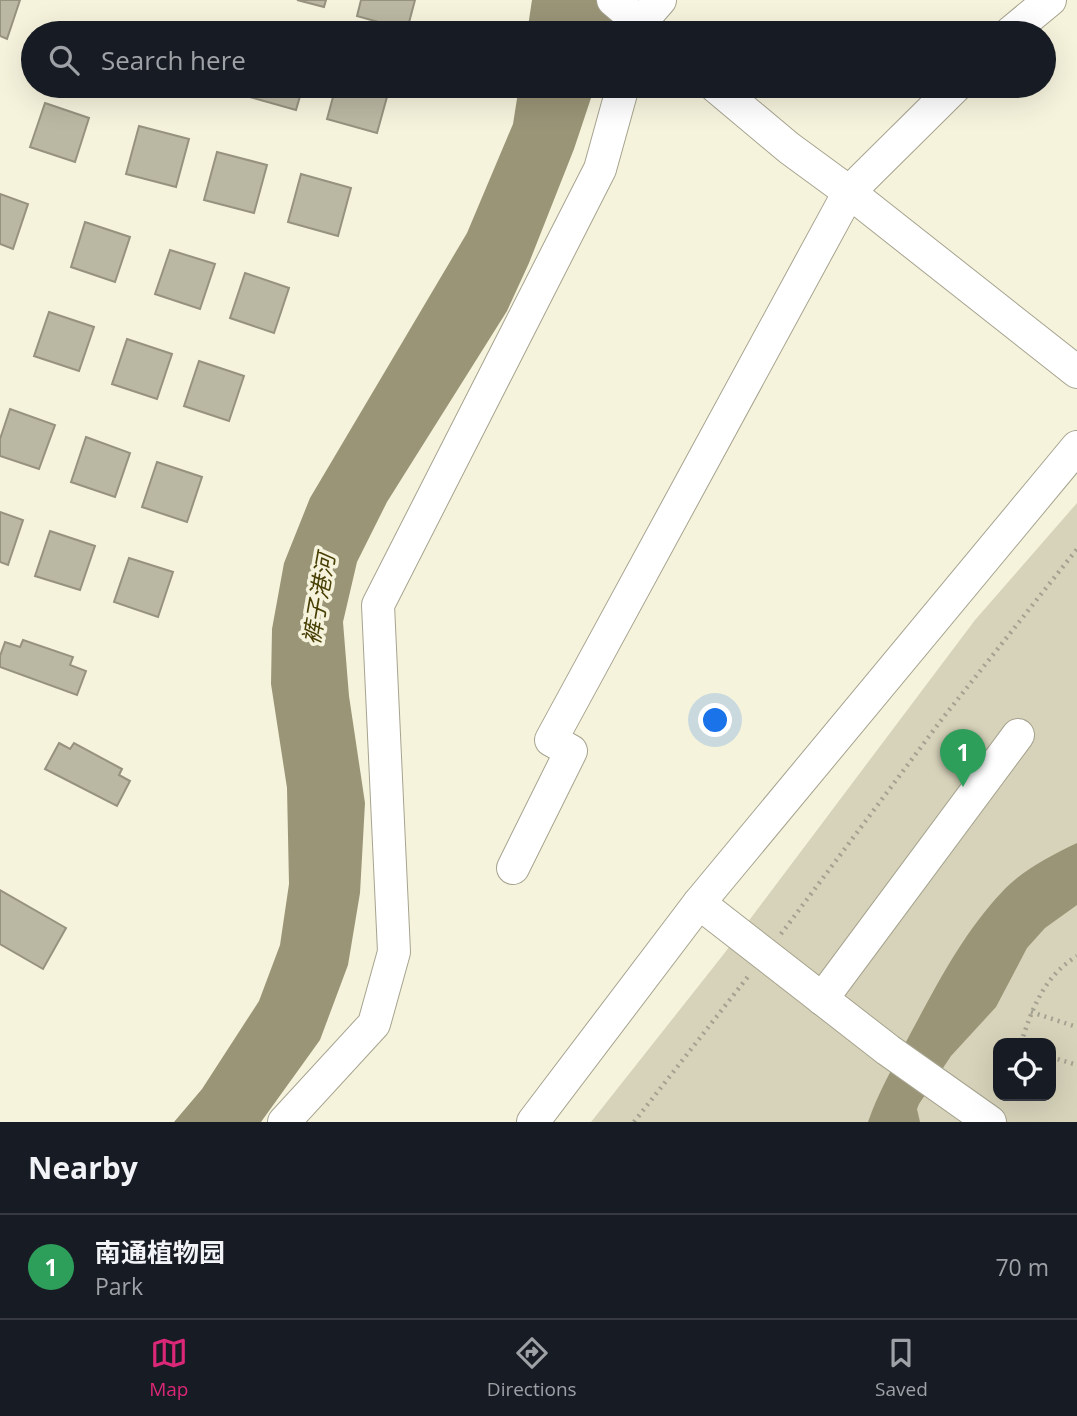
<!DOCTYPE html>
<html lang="en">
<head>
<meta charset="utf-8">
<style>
	:root { --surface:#171b24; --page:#20242c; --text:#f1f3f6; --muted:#9ea1a6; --line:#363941; --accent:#db2777 }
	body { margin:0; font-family:"Open Sans","Noto Sans SC",sans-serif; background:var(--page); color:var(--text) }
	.controls { position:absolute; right:21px; bottom:21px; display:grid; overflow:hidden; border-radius:14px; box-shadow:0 7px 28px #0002 }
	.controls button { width:63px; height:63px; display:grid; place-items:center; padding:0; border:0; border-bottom:2px solid var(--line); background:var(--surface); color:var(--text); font:35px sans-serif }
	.you { position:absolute; left:716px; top:721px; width:24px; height:24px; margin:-18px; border:5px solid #fff; border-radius:50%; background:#1a73e8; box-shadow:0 0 0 10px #1a73e833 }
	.badge { display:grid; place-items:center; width:46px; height:46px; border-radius:50%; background:var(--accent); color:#fff; font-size:23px; font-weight:700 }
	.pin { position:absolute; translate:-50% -58px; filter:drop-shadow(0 2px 4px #0008) }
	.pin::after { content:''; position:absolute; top:37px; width:24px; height:21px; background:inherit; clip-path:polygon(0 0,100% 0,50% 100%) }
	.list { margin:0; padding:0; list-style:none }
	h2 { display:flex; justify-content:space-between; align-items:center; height:91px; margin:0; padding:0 28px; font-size:30px }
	h2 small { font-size:23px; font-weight:400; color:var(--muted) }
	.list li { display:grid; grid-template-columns:46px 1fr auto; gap:21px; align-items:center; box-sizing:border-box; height:105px; padding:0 28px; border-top:2px solid var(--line) }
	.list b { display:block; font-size:26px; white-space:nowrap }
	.list p { margin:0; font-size:23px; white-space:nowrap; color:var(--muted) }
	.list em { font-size:23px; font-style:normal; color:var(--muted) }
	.icon { flex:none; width:38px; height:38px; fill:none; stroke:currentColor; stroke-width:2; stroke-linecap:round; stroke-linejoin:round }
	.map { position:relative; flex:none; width:1077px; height:1122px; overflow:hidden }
	.search { position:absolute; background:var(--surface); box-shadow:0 7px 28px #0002; left:21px; right:21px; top:21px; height:77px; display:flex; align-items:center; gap:18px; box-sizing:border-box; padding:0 24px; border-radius:38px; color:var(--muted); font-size:26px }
	.sheet { height:196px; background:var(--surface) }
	nav { display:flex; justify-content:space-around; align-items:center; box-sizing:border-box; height:98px; border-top:2px solid var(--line); background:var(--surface); font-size:19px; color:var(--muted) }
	nav a { display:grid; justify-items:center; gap:4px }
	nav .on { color:var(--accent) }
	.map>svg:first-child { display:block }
	.green { fill:#d7d3ba; fill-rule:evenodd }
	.water { fill:#9a9577 }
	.building { fill:#bab7a2; stroke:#96927f; stroke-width:2 }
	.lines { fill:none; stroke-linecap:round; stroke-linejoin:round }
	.minor-casing { stroke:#a6a38f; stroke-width:34 }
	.path { stroke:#a4a191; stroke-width:4.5; stroke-dasharray:2 5; stroke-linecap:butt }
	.minor { stroke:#fff; stroke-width:32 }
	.labels { text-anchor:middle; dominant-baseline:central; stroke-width:7; stroke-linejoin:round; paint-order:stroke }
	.water-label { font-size:23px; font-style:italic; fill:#483f04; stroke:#f6f3dd }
</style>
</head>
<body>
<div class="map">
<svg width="1077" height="1122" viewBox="0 0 1077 1122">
	<rect width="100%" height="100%" fill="#f6f3dd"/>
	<path class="green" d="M1077,503v619h-486l132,-167 252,-335zM998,1043h53v53h-53z"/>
	<g class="water">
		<polygon points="532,0 617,0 612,33 527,33"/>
		<polygon points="519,86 595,86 574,149 529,263 507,311 387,502 357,562 343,622 349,696 365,803 360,893 348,965 320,1040 261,1122 174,1122 202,1089 259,1001 280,945 289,884 287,788 271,684 272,629 284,563 310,498 467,233 513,124"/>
		<path d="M1077,843v62l-32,23 -18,20 -31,59 -45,49 -32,48 -2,5 3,13h-52c10,-29 25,-55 39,-82 27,-50 55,-106 95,-148 20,-22 48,-36 75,-49z"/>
	</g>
	<g class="building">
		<polygon points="0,0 20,0 7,39 0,36"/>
		<polygon points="297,0 326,0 324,7"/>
		<polygon points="361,0 415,0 407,30 357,16"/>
		<polygon points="249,86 303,86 296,110 246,96"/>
		<polygon points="336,86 390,86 377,133 327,119"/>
		<polygon points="45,103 89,118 75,162 30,147"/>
		<polygon points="139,126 189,139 176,187 126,174"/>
		<polygon points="217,152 267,165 254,213 204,200"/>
		<polygon points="301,174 351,188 338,236 288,222"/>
		<polygon points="0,194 28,204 13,249 0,244"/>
		<polygon points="85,222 130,237 115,282 71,267"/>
		<polygon points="170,250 215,264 200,309 155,294"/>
		<polygon points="245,273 289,288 274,333 230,318"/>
		<polygon points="49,312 94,327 79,371 34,356"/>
		<polygon points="127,339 172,354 157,399 112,384"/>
		<polygon points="199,361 244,376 229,421 184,406"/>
		<polygon points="10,409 55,425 39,469 0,456 0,439"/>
		<polygon points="86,437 130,453 115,497 71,482"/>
		<polygon points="157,462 202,477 187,522 142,507"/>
		<polygon points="0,512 23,520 8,565 0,562"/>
		<polygon points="50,531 95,546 80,590 35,576"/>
		<polygon points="129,558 173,572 158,617 114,602"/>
		<polygon points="23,640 73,657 70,665 86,671 77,695 0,667 0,656 5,642 20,647"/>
		<polygon points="59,743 70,749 74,743 122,769 119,775 130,781 117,806 45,769"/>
		<polygon points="0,890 66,928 43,969 0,944"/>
	</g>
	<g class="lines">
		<g class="minor-casing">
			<g id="minor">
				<polyline points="613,0 652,33"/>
				<polyline points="638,33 640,23 660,0"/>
				<polyline points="1010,33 1050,0"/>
				<polyline points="715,86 789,148 849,192 1077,372"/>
				<polyline points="513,868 571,751 551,740 849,192 956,86"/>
				<polyline points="699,903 888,1050 990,1122"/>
				<polyline points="822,999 1018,735"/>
				<polyline points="284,1122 374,1024 394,952 378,605 600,169 623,86"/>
				<polyline points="533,1122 699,903 1077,447"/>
			</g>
		</g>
		<g class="path">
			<polyline points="781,934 942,719 1077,549"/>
			<polyline points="1031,1012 1077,1027"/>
			<path d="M1021,1043c11,-34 23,-67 56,-87"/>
			<polyline points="1051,1057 1077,1065"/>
			<polyline points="634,1122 750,974"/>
		</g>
		<use href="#minor" class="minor"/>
	</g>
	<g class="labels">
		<g class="water-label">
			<text transform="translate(318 599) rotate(-80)">裤子港河</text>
		</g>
	</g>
</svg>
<div class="controls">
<button><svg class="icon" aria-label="locate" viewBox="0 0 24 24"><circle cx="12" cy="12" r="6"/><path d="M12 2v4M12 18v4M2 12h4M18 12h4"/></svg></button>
</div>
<div class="you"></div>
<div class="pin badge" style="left:963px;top:787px;background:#2e9e5b">1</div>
<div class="search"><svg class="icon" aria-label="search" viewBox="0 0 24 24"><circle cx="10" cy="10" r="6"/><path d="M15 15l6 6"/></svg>Search here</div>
</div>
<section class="sheet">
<h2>Nearby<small></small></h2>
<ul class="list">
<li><span class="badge" style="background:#2e9e5b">1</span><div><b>南通植物园</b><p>Park</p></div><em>70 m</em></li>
</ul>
</section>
<nav>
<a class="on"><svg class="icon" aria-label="map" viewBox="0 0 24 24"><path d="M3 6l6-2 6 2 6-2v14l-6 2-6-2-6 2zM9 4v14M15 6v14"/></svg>Map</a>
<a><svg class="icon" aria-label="directions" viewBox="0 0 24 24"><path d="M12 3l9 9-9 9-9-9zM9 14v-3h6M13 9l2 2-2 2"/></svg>Directions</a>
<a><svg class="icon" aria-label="saved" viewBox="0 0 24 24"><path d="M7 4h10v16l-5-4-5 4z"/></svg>Saved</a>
</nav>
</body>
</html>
